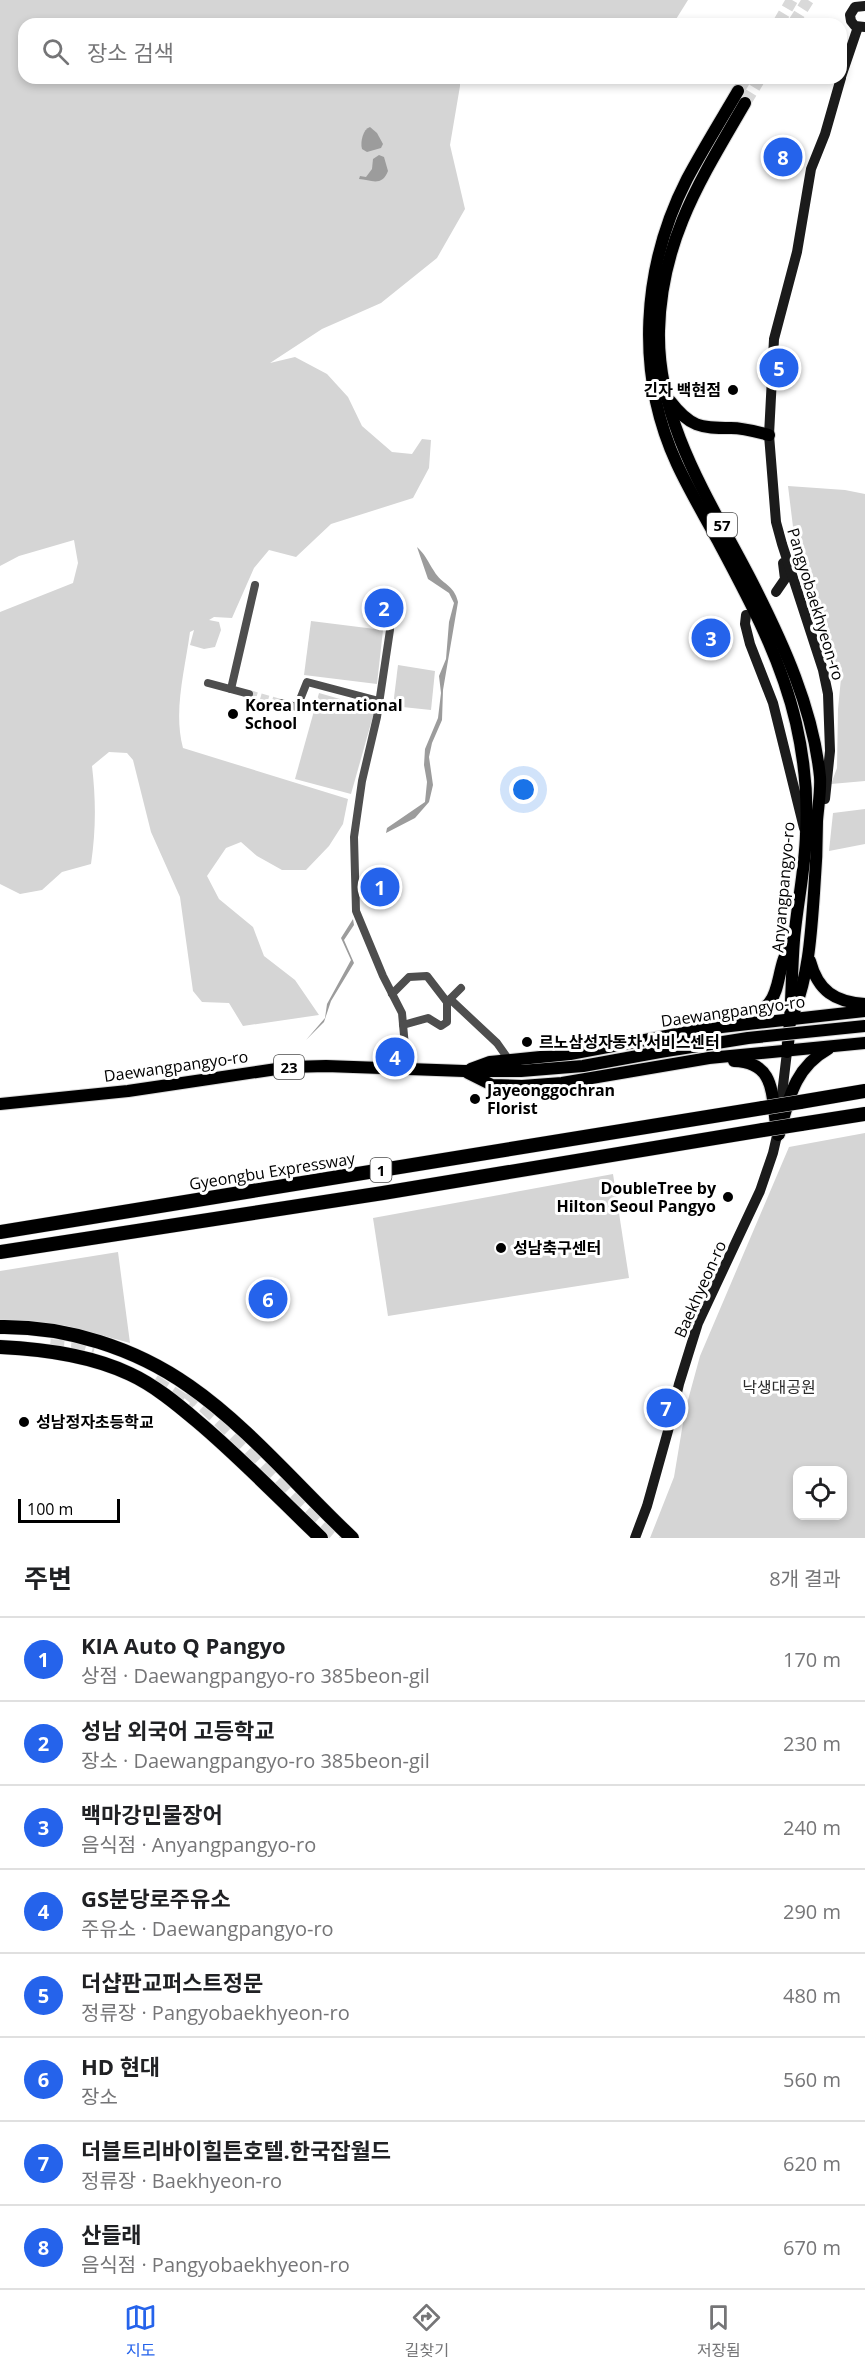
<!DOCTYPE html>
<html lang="ko">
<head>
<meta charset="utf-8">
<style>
	:root { --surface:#fff; --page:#f2f2f2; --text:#202124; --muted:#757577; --line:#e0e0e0; --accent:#2563eb }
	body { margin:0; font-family:"Open Sans","Noto Sans KR",sans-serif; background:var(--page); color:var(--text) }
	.controls { position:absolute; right:18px; bottom:18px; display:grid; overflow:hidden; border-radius:12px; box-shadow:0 3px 9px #0003 }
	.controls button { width:54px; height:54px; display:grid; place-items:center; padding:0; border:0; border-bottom:2px solid var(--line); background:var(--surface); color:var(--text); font:30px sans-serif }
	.scale { position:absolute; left:18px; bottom:15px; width:102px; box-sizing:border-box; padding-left:6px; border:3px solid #000; border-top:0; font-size:16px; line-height:21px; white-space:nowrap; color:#000; -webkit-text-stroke:4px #fff; paint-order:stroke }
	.you { position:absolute; left:524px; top:790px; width:21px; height:21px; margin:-15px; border:4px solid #fff; border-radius:50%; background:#1a73e8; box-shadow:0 0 0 9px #1a73e833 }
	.badge { display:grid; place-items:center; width:39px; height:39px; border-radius:50%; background:var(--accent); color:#fff; font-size:20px; font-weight:700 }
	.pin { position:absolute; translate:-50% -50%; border:3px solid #fff; box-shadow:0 2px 6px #0006 }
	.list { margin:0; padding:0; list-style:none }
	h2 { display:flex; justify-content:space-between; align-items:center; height:78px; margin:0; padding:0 24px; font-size:26px }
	h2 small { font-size:20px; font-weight:400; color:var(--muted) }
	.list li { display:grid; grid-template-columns:39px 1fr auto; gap:18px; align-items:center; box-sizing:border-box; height:84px; padding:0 24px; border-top:2px solid var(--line) }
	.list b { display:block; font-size:22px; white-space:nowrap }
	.list p { margin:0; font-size:20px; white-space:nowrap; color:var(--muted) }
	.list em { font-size:20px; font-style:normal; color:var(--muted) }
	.icon { flex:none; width:33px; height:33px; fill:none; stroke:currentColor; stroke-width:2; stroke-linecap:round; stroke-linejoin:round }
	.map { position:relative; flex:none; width:865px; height:1538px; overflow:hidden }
	.search { position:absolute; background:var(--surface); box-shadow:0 3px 9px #0003; left:18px; right:18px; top:18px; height:66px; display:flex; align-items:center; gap:15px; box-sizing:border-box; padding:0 21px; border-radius:18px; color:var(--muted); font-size:22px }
	.sheet { height:750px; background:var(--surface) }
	nav { display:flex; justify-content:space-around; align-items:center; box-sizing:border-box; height:84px; border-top:2px solid var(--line); background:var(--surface); font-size:16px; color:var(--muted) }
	nav a { display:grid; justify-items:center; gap:3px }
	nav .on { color:var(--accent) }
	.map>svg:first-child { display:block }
	.green { fill:#d5d5d5; fill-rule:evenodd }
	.water { fill:#9c9c9c }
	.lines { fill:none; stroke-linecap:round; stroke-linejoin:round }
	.street-tunnel { stroke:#d9d9d9; stroke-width:8; stroke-dasharray:8 4; stroke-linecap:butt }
	.primary-tunnel { stroke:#d9d9d9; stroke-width:12; stroke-dasharray:12 6; stroke-linecap:butt }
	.highway-tunnel { stroke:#d9d9d9; stroke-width:14; stroke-dasharray:14 7; stroke-linecap:butt }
	.primary-casing { stroke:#dbdbdb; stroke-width:14 }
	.highway-casing { stroke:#dbdbdb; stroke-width:15 }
	.street { stroke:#4e4e4e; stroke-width:8 }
	.secondary { stroke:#1b1b1b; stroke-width:10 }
	.primary { stroke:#000; stroke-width:12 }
	.highway { stroke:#000; stroke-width:14 }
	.primary-bridge-casing { stroke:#dbdbdb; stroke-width:14; stroke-linecap:butt }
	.highway-bridge-casing { stroke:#dbdbdb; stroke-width:15; stroke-linecap:butt }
	.primary-bridge { stroke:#000; stroke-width:12 }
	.highway-bridge { stroke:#000; stroke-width:14 }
	.poi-dot { fill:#000; stroke:#fff; stroke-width:2 }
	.labels { text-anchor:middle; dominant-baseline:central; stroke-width:6; stroke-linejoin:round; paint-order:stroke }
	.shield { fill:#fff; stroke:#4c4c4c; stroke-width:1.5 }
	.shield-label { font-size:15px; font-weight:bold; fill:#000 }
	.poi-label { font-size:16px; font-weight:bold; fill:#000; stroke:#fff; text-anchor:start }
	.street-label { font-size:16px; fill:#000; stroke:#fff }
	.park-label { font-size:16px; fill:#2c2c2c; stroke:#fff }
</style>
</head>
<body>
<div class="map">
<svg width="865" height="1538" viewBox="0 0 865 1538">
	<rect width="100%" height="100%" fill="#fff"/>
	<g class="green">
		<path d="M0,0h688l-15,24h-649v54h436v8l-10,59 15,64 -28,49 -56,45 -59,26 -52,34 25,-6 32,17 21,23 14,29 30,26 20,2 10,-15 9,1 -2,28 -16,30 -82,26 -35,33 -27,-7 -15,18 -22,50 -18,-1 -5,3 10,2 2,8 -6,17 -11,2 -14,-4 4,-15 -4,2c-5,38 -17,79 -7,116l165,51 -5,25 -14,22 -23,24h-24l-25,-14 -16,-14 -15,6 -19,28 12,23 34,28 11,29 31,24 24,35 -76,11 -14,-23 -27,-1 -9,-11 -13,-94 -29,-65 -18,-72 -6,-7 -18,-1 -17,14c4,34 4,64 -1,98l-29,8 -20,18 -22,4 -20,-10v-272l73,-29 5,-20 -4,-23 -55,16 -19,10z"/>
		<polygon points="788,486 845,490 865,494 865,781 831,784 837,768 838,709 841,678 822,638 816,600 794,535"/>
		<polygon points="311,621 383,630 377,684 304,675"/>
		<polygon points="398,665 435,671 431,710 393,706"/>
		<polygon points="319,693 375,709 351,794 295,779"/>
		<polygon points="865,809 865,844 829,851 833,813"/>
		<path d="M865,1133v405h-215l24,-61 11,-66 15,-55 89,-209zM798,1470h44v46h-44z"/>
		<polygon points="613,1174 629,1278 388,1316 373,1218"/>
		<polygon points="118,1252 130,1343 67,1326 21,1320 0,1320 0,1271"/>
	</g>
	<g class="water">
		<path d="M370,127l7,6 6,11 -2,4 -14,4 -5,-3c-2,-7 1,-20 8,-22z"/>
		<path d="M379,155l5,2 4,14c-6,16 -17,9 -29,8l1,-3 6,1 6,-8 1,-10z"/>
		<path d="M417,547c8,7 11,15 17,24 8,14 20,13 24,31l-15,88 -1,30 -10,23 -3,14 4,28 -4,17 -14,16 -29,15 1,-5 38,-26 2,-20 -3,-17 1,-16 13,-31 3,-25 -2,-17 7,-17 3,-37 5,-19 -5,-10 -21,-14z"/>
		<polygon points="353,919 354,925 344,940 354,963 331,1001 324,1022 306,1040 325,1018 327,1004 351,960 341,938"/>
	</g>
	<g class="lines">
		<polyline class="street-tunnel" points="249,694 280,703"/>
		<g class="primary-tunnel">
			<polyline points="778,24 792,0"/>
			<polyline points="793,24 808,0"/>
			<polyline points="738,91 746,78"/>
			<polyline points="745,103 760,78"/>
		</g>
		<g class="highway-tunnel">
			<polyline points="50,1346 72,1348 93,1354"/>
			<polyline points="154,1381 193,1407"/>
			<path d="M188,1392c54,46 98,101 152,146"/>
		</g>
		<g class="primary-casing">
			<g id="primary">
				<path d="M738,91c-17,29 -35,58 -51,88 -45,88 -52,194 -10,285 12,26 27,51 41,77 31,58 63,117 78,182 8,35 12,74 10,111 -1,36 -9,71 -12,106 -3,38 -2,75 -7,112"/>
				<path d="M745,103c-44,76 -84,137 -86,228 -2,93 52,171 93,251 31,61 61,126 68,195 1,14 -2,30 -3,44 0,24 -1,48 -3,72 -3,41 -5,80 -20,119"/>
				<path d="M670,401c20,26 30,27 61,27 13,0 26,4 38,7"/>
				<path d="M810,961c8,30 25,41 55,43"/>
				<path d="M738,1021c53,-16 31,-44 55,-81"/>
				<path d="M734,1061c46,1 36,41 44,74"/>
				<polyline points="471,1069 490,1062 570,1054 704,1029 865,1011"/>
				<polyline points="468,1073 492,1085 522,1086 562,1083 709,1058 865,1043"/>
				<polyline points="0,1104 128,1091 290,1067 326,1066 464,1071 521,1071 583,1066 660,1052"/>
				<path d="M779,1134c10,-35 15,-66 49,-85"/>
			</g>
		</g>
		<g class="highway-casing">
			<g id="highway">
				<polyline points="800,1102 865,1091"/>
				<polyline points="801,1124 865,1114"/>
				<polyline points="0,1232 763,1108"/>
				<polyline points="0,1252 383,1193 763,1130"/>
				<path d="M0,1327c66,-1 135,21 189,59 58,40 111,103 163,152"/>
				<path d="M0,1347c44,2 90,8 130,27 24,11 47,30 67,47 44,37 83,78 124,117"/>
			</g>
		</g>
		<g class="street">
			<polyline points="390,630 377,717 362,781 354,837 356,911 383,976 402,1013 407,1069"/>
			<polyline points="208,683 249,694"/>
			<polyline points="231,689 255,585"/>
			<polyline points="280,703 297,707 307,682 379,701"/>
			<polyline points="392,994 409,977 427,976 447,1002"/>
			<polyline points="450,999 497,1043 509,1060"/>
			<polyline points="403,1025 428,1018 441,1026 447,1022 447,1002 461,988"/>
		</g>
		<g class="secondary">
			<polyline points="865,27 855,26 851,21 850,15 855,7 865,6"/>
			<polyline points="841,77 858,27"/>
			<polyline points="776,592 785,579 783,563"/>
			<polyline points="746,615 745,624 750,644 773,703 804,828"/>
			<polyline points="825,799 830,751 828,694 823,670 782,544 776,522 769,435 774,339 797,252 811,169 825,134 841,78"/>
			<polyline points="780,1111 787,1052"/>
			<polyline points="635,1538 647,1506 668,1431 679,1384 698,1323 760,1191 773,1153 779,1127"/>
		</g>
		<use href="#primary" class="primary"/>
		<use href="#highway" class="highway"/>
		<g class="primary-bridge-casing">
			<polyline id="primary-bridge" points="660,1052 748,1038 865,1026"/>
		</g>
		<g class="highway-bridge-casing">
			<g id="highway-bridge">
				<polyline points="763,1108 800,1102"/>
				<polyline points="763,1130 801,1124"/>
			</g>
		</g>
		<use href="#primary-bridge" class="primary-bridge"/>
		<use href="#highway-bridge" class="highway-bridge"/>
	</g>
	<g class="poi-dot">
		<circle cx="733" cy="390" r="6"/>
		<circle cx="233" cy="714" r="6"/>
		<circle cx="527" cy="1042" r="6"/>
		<circle cx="475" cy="1099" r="6"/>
		<circle cx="728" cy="1197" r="6"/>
		<circle cx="501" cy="1248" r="6"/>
		<circle cx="24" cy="1422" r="6"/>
	</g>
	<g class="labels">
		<g class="shield">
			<rect x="707" y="513" width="30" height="24" rx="4.5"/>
			<rect x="274" y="1055" width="30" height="24" rx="4.5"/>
			<rect x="370.5" y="1158" width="21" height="24" rx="4.5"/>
		</g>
		<g class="shield-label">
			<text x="722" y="525">57</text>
			<text x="289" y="1067">23</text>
			<text x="381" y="1170">1</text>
		</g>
		<g class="poi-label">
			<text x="721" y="390" text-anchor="end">긴자 백현점</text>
			<text x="245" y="705">Korea International<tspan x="245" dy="18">School</tspan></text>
			<text x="539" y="1042">르노삼성자동차 서비스센터</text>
			<text x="487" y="1090">Jayeonggochran<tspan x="487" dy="18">Florist</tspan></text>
			<text x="716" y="1188" text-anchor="end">DoubleTree by<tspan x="716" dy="18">Hilton Seoul Pangyo</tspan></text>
			<text x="513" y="1248">성남축구센터</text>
			<text x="36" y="1422">성남정자초등학교</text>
		</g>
		<g class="street-label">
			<text transform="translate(816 604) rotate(73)">Pangyobaekhyeon-ro</text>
			<text transform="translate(783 887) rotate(-85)">Anyangpangyo-ro</text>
			<text transform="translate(733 1011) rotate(-8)">Daewangpangyo-ro</text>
			<text transform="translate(176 1066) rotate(-8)">Daewangpangyo-ro</text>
			<text transform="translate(272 1171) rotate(-9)">Gyeongbu Expressway</text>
			<text transform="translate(700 1289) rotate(-66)">Baekhyeon-ro</text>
		</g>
		<g class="park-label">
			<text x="779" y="1387">낙생대공원</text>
		</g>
	</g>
</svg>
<div class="controls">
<button><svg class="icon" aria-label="locate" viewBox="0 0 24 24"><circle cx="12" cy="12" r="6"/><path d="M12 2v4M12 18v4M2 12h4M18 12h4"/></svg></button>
</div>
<div class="scale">100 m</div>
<div class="you"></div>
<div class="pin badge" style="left:380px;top:887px">1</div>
<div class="pin badge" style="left:384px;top:608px">2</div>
<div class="pin badge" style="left:711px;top:638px">3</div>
<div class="pin badge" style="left:395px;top:1057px">4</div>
<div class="pin badge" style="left:779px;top:368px">5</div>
<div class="pin badge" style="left:268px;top:1299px">6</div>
<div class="pin badge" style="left:666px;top:1408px">7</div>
<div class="pin badge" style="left:783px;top:157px">8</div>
<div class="search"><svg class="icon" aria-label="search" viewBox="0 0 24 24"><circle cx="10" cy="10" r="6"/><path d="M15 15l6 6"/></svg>장소 검색</div>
</div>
<section class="sheet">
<h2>주변<small>8개 결과</small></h2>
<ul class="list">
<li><span class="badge">1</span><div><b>KIA Auto Q Pangyo</b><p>상점 · Daewangpangyo-ro 385beon-gil</p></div><em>170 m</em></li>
<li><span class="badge">2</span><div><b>성남 외국어 고등학교</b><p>장소 · Daewangpangyo-ro 385beon-gil</p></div><em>230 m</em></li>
<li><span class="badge">3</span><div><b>백마강민물장어</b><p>음식점 · Anyangpangyo-ro</p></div><em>240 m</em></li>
<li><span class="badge">4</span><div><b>GS분당로주유소</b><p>주유소 · Daewangpangyo-ro</p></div><em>290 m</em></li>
<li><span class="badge">5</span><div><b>더샵판교퍼스트정문</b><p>정류장 · Pangyobaekhyeon-ro</p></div><em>480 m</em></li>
<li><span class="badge">6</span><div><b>HD 현대</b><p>장소</p></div><em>560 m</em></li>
<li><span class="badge">7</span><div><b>더블트리바이힐튼호텔.한국잡월드</b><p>정류장 · Baekhyeon-ro</p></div><em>620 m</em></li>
<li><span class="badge">8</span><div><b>산들래</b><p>음식점 · Pangyobaekhyeon-ro</p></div><em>670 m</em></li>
</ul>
</section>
<nav>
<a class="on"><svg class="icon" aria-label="map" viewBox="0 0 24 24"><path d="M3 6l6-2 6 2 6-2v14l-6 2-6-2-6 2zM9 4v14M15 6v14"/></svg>지도</a>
<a><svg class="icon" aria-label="directions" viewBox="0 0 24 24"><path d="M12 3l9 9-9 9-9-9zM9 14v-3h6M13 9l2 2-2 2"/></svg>길찾기</a>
<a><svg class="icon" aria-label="saved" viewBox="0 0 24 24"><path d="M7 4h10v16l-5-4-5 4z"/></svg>저장됨</a>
</nav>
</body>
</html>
